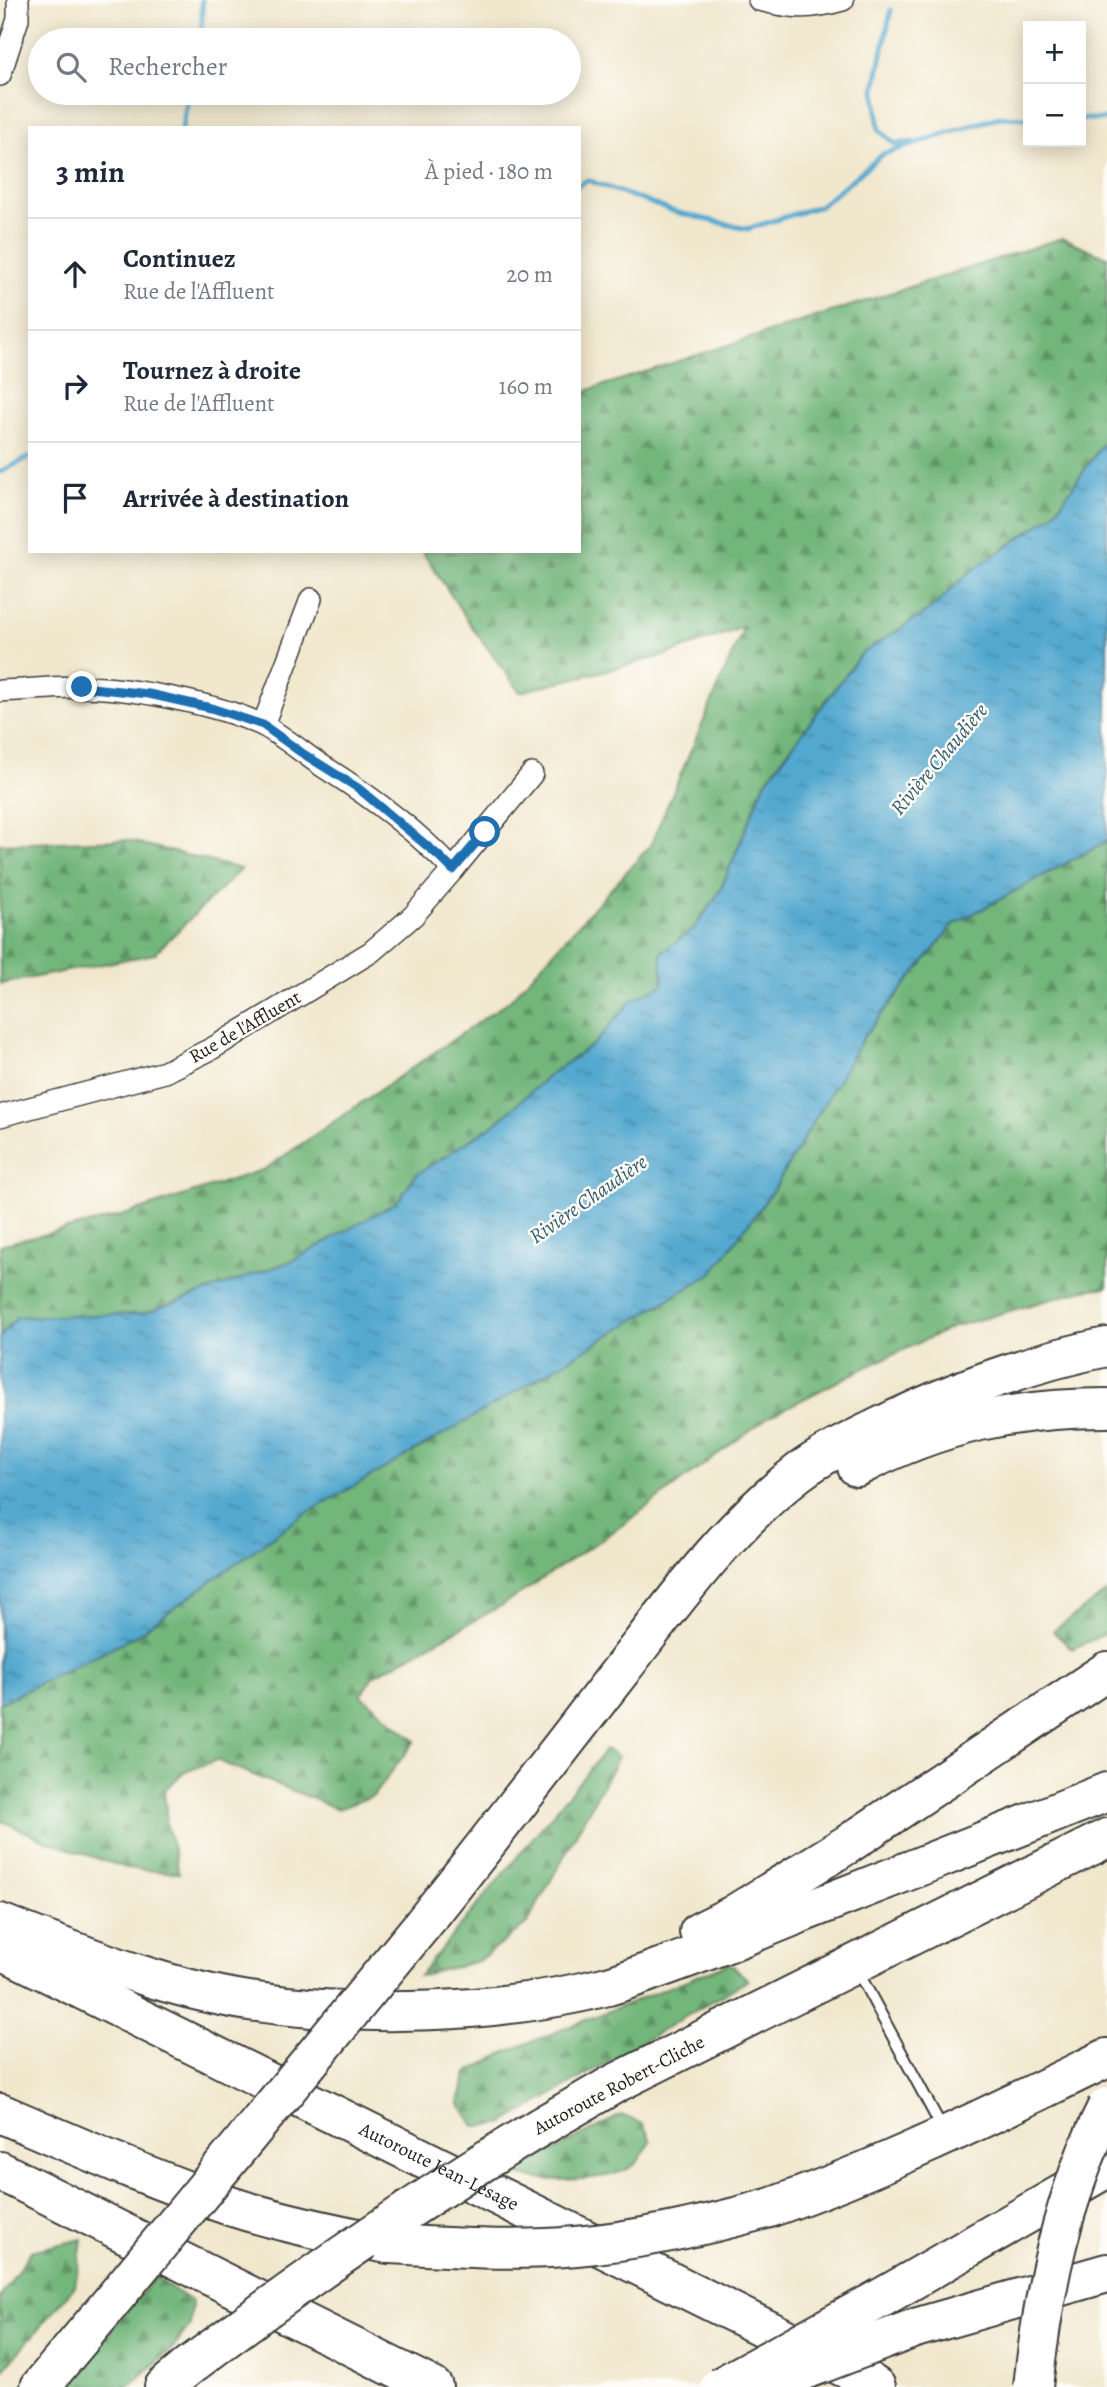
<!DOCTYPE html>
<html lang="fr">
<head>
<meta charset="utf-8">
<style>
	:root { --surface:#fff; --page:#f2f2f3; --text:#1f2937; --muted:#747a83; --line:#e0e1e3 }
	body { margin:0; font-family:Alegreya,serif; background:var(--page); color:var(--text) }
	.controls { position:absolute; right:21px; top:21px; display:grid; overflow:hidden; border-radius:0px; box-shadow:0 4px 18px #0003 }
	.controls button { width:63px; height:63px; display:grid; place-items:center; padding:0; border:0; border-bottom:2px solid var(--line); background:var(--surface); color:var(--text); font:35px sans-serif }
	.stop { position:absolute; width:21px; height:21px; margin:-16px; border:5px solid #1f6fb2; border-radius:50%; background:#fff }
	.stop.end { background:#1f6fb2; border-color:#fff; box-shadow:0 2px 7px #0008 }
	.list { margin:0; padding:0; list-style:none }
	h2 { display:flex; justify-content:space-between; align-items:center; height:91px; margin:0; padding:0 28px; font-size:30px }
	h2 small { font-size:23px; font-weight:400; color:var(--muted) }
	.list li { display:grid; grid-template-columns:46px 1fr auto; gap:21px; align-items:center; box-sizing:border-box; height:112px; padding:0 28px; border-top:2px solid var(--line) }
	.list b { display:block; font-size:26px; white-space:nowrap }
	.list p { margin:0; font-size:23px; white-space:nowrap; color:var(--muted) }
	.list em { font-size:23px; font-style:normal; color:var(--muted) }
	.icon { flex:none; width:38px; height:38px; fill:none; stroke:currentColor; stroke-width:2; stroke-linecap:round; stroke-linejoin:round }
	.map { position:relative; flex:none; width:1107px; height:2387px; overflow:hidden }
	.search { position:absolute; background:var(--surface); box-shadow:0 4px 18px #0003; left:28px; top:28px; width:553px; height:77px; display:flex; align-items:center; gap:18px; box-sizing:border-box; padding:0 24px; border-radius:38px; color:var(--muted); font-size:26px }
	.panel { position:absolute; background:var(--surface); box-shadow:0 4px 18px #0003; left:28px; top:126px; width:553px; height:427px; border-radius:0px }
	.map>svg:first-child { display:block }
	.forest { fill:url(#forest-firs); stroke:#47694b; stroke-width:2 }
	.water { fill:url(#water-ripples); stroke:#376276; stroke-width:2 }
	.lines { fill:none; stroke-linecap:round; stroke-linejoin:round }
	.stream { stroke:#52a8cf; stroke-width:5 }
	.lane-casing { stroke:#3c3a37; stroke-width:14 }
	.street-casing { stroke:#3c3a37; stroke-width:24 }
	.highway-casing { stroke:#3c3a37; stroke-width:42 }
	.lane { stroke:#fff; stroke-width:10 }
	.street { stroke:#fff; stroke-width:21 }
	.highway { stroke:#fff; stroke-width:38 }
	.highway-bridge-casing { stroke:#3c3a37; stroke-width:42; stroke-linecap:butt }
	.highway-bridge { stroke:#fff; stroke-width:38 }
	.route { stroke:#1f6fb2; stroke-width:9 }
	.labels { text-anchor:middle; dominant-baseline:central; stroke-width:5; stroke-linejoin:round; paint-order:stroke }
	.street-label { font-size:19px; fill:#1c1c1c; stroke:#fdfcf7 }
	.water-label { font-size:21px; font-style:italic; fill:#345b6d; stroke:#fdfcf7 }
</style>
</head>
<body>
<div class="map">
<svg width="1107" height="2387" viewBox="0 0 1107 2387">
	<defs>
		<pattern id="forest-firs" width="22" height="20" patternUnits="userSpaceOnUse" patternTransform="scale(1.75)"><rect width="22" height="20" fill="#72b67a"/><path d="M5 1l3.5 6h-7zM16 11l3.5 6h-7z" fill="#5d9363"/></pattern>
		<pattern id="water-ripples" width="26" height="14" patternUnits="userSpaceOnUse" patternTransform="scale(1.75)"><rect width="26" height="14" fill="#52a8cf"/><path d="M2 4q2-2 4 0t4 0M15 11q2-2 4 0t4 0" fill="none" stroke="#4388a7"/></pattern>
	</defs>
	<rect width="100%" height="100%" fill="#fdfcf7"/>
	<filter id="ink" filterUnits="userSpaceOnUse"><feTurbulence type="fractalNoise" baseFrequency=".0143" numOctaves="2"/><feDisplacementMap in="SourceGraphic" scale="14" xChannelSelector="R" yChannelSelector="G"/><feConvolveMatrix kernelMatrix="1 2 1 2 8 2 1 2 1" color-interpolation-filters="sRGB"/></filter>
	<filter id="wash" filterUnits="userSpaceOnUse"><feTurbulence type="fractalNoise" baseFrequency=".00686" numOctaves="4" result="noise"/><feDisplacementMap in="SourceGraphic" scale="28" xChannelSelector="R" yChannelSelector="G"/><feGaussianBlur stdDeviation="1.57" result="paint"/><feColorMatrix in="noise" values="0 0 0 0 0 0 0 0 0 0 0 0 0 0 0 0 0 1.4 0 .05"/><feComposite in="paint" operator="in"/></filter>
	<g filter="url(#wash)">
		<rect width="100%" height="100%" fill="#f1e7cd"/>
		<g class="forest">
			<polygon points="1062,238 1107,257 1105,440 1053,515 971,571 931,609 861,654 765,782 720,891 693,930 661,953 663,985 632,1000 595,1043 548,1076 495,1124 416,1175 398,1202 292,1261 143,1314 17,1317 0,1337 0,1245 121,1216 265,1169 509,1001 650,846 744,627 663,656 520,692 472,627 422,551 579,551 579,393"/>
			<polygon points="126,840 241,869 154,954 0,984 0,844"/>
			<polygon points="1107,841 1107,1287 1084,1290 953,1327 860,1370 768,1417 617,1529 503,1605 373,1676 361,1695 415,1741 373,1796 338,1809 216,1760 185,1772 164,1790 167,1825 179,1873 126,1868 49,1842 0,1820 0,1703 135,1636 300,1517 465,1422 712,1273 774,1189 864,1036 954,924"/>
			<polygon points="1107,1592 1107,1633 1072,1649 1053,1631"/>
			<polygon points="606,1749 618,1757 527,1924 478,1961 419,1976"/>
			<polygon points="730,1963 748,1980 502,2124 474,2126 459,2102 467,2073 508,2051"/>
			<path d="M621,2115l22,9 8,17c-5,7 -10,18 -16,23 -22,19 -98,19 -124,9z"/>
			<polygon points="82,2239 75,2286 0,2374 0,2298 31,2251"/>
			<polygon points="155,2277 192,2302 190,2325 172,2349 129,2387 64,2387"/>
		</g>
		<polygon class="water" points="1107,438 1107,841 954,924 864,1036 774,1189 712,1273 465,1422 300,1517 135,1636 0,1703 0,1337 17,1317 143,1314 292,1261 397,1202 416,1175 495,1124 548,1076 595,1043 632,1000 663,985 661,953 693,930 720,891 765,783 861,654 931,609 971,571 1053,515"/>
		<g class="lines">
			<g class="stream">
				<polyline points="891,10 875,88 879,130 895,144 913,142"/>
				<polyline points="199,40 202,24 202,0"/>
				<polyline points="1081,119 1107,119"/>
				<polyline points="182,128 189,93"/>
				<polyline points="579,185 587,180 675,212 747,229 820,206 883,154 999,117 1028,118"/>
				<polyline points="0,472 30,457"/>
			</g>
		</g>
	</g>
	<g filter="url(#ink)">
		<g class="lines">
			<g class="lane-casing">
				<polyline id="lane" points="857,1970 942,2128"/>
			</g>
			<g class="street-casing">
				<g id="street">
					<path d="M759,0c34,8 49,10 84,0"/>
					<polyline points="0,75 18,19 18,0"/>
					<path d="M0,691c27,-1 53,-4 80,-4 49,0 138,17 182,38 19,9 43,30 62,42 46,29 92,63 129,103l-40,46 -42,36 -158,96 -48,24 -165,44"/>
					<polyline points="263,725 311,599"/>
					<polyline points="453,870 532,774"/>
				</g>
			</g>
			<g class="highway-casing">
				<g id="highway">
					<path d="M857,1467c83,-43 157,-59 250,-59"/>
					<path d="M0,1923c81,31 163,65 249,78 113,17 249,13 359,-15 17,-5 33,-11 49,-17 50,-17 98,-37 147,-57 101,-40 202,-79 303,-120"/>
					<path d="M423,1924c67,-84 133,-170 199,-255 54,-70 106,-142 177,-197 24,-18 52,-31 78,-44 73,-36 150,-65 230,-81"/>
					<polyline points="699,1932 733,1915 848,1844 1107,1671"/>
					<path id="s1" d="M0,1949l855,424 21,14"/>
					<path d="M0,2113c77,33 153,67 233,94 50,16 103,27 155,37"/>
					<polyline points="540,2127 614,2084 1107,1838"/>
					<polyline points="0,2171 433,2387"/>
					<path d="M769,2208c117,-41 227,-96 338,-150"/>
					<polyline points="883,2297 1107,2168"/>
					<polyline points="915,2328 1107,2273"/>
					<polyline points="40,2387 102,2313"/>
					<polyline points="164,2387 189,2366"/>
				</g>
			</g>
			<use href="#lane" class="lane"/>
			<use href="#street" class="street"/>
			<use href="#highway" class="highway"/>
			<g class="highway-bridge-casing">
				<g id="highway-bridge">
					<path d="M389,2244c62,3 125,8 187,2 66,-6 129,-20 193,-38"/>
					<polyline points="102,2313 423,1924"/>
					<path d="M189,2366c113,-85 229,-166 351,-239"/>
					<polyline points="768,2384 915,2328"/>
					<polyline points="720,2387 883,2297"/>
					<path d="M1033,2387c10,-96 30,-192 74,-280"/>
				</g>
			</g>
			<use href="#highway-bridge" class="highway-bridge"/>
		</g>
	</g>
	<g class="lines" filter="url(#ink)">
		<polyline class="route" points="82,687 149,694 211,708 263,725 302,753 358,788 439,856 453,870 485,832"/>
	</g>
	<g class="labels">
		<g class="street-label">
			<text transform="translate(245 1027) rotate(-30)">Rue de l'Affluent</text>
			<text transform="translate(619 2085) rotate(-28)">Autoroute Robert-Cliche</text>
			<text stroke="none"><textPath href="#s1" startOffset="490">Autoroute Jean-Lesage</textPath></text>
		</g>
		<g class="water-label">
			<text transform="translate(939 759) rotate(-50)">Rivière Chaudière</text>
			<text transform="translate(588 1199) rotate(-35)">Rivière Chaudière</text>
		</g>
	</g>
</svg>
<div class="controls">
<button>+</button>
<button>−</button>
</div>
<div class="stop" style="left:485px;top:832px"></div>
<div class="stop end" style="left:82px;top:687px"></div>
<div class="search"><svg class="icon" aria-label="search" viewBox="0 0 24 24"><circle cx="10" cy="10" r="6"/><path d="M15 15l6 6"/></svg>Rechercher</div>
<section class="panel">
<h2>3 min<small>À pied · 180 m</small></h2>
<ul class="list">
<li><svg class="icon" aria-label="ahead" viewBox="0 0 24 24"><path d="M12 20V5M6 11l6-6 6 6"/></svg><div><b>Continuez</b><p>Rue de l'Affluent</p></div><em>20 m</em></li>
<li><svg class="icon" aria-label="right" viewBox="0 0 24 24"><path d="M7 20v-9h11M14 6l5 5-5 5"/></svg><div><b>Tournez à droite</b><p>Rue de l'Affluent</p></div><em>160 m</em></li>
<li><svg class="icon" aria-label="arrive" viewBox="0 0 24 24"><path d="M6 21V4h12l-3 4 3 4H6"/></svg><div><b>Arrivée à destination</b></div></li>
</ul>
</section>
</div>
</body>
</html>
